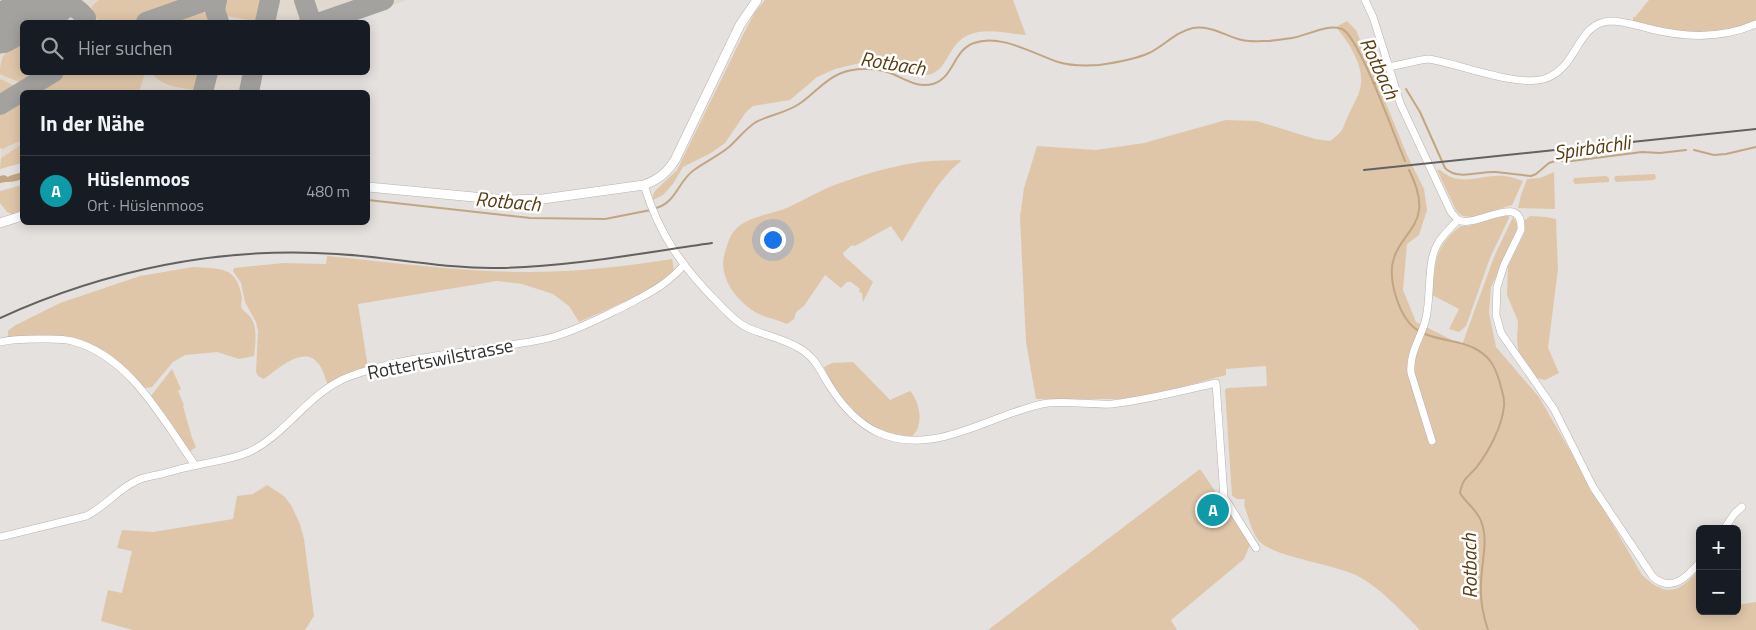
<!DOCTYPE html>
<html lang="de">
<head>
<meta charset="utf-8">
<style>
	:root { --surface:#171b24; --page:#242831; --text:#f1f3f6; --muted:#9ea1a6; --line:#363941; --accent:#db2777 }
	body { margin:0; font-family:"Titillium Web",sans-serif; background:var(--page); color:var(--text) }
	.controls { position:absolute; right:15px; bottom:15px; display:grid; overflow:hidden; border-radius:8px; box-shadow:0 2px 12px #0003 }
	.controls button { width:45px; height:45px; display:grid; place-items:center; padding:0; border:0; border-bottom:1px solid var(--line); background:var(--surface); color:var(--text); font:25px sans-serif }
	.you { position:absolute; left:772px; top:239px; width:18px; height:18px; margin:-12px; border:4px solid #fff; border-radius:50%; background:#1a73e8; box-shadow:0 0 0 8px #1a73e833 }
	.badge { display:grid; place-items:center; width:32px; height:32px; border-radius:50%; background:var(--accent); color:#fff; font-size:16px; font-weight:700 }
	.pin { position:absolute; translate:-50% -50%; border:2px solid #fff; box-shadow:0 1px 5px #0006 }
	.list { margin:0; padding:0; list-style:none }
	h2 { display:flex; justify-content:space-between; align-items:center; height:65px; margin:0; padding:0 20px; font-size:21px }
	h2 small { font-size:16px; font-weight:400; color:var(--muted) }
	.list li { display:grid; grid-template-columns:32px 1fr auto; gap:15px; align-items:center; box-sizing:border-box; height:70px; padding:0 20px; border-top:1px solid var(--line) }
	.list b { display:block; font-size:19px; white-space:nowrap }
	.list p { margin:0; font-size:16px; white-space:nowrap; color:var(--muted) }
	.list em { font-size:16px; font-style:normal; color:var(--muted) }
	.icon { flex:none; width:28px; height:28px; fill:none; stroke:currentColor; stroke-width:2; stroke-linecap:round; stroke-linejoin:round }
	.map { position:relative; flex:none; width:1756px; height:630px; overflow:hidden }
	.search { position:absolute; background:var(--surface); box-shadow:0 2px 12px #0003; left:20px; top:20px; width:350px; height:55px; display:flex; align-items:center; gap:12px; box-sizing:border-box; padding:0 18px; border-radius:8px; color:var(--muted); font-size:19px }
	.panel { position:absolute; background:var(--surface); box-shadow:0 2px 12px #0003; left:20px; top:90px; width:350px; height:135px; border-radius:8px }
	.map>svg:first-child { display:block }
	.built { fill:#e1d8ce }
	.green { fill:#dfc6a9 }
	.water { fill:#c2a683 }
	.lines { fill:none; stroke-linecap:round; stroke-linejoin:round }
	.stream { stroke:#c2a683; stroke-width:2 }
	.taxiway { stroke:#a4a29f; stroke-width:20 }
	.runway { stroke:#a4a29f; stroke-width:49 }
	.minor-casing { stroke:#b6b3b0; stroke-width:8 }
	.major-casing { stroke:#b6b3b0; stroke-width:10 }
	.minor { stroke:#fff; stroke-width:7 }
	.major { stroke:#fff; stroke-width:9 }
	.rail { stroke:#636260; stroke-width:2 }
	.labels { text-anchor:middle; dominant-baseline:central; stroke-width:5; stroke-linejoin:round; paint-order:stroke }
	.street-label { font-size:19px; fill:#333231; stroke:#fff }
	.water-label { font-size:20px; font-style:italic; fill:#5a3c11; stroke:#fff }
</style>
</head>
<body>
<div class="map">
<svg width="1756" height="630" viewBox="0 0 1756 630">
	<rect width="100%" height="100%" fill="#e5e1de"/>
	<polygon class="built" points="6,0 407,0 344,22 22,22 22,72 259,73 256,86 258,92 22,92 22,144 1,158 0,3"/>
	<g class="green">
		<polygon points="99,0 192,0 131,22 103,22 94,17 91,12 92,6"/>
		<polygon points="227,0 260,0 263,9 259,22 227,16 221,8 224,1"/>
		<path d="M765,0h248l13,35c-17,-1 -38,-7 -55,-1 -27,10 -21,42 -49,41l-48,-12h-14l-25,6 -18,8 -27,23 -37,6 -7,6 -21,31 -14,10 -28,14 -10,17 -10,11 -10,5v-5l2,-4 22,-21 66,-135 12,-23z"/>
		<path d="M1649,0h107v21c-40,16 -82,14 -123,0v-4h2z"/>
		<polygon points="195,10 206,13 213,22 165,22"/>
		<path d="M1347,21l9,9 51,125 17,34 3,21 -8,25 -12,9 -4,46 13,32 46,23 32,-88 19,-40 4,7 1,6 -27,57 -2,26 7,34 43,50 103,178c25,23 36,18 58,-6v26l-2,3 2,13h37v-6l19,-3v28h-336c-19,-19 -39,-42 -64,-55 -23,-11 -82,-18 -97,-34 -6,-8 -8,-15 -11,-24 -2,-8 -5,-10 -3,-18h-8l-5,-3 -7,-106 2,-2 40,-2 -1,-20 -40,3v6l-69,19 -35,5h-86l-10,-57 -6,-125 4,-29 13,-42 59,4 48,-7 82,-23 31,1 58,18 15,2c16,-12 11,-11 19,-27 3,-8 9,-16 11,-25 6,-21 -11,-46 -24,-62z"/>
		<path d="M22,41v31l22,1 -20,11 -24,-10c0,-19 7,-25 22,-33z"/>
		<polygon points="65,73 65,72 145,73 139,92 97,91 91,92 32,92"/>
		<path d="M153,73v-1l50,1 -4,18c-14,-3 -40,-4 -46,-18z"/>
		<polygon points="0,79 19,88 0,99"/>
		<polygon points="22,98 22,140 2,149 0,148 0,112"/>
		<polygon points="22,144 22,163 0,169 1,158"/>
		<path d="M960,160l1,1c-24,19 -42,55 -59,81l-11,-16 -36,20 -3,-1 -9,8 1,3 29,26 -10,20 -1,-9 -3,-1 1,-3 -9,-7h-4l-6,6 -16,-13 -21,31 -8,6 -2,7 -7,5c-10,-5 -22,-6 -32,-12 -19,-12 -38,-36 -30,-60 3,-10 6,-20 14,-26 14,-11 35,-12 50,-19 13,-6 25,-13 38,-19 25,-10 60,-21 87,-25 15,-3 31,-2 46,-3z"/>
		<path d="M1437,170h3c19,16 33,7 56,6 9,-1 19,2 27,5l-11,24 -39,12 -11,-1 -6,-6z"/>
		<polygon points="1554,172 1555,209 1518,208 1521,195 1527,179 1540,178"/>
		<polygon points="1655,174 1656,178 1654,180 1616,182 1614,179 1615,176"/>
		<polygon points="1606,176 1609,178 1609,182 1575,184 1573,181 1574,178"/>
		<polygon points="22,185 22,210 12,214 7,212 0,203 0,191"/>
		<path d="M1505,215l1,1h3v2l-19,40 -24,68 -7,6 -10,-3 10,-20 -27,-14c4,-32 1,-48 29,-69h7z"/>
		<polygon points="1530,216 1546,217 1556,219 1558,269 1548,348 1559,373 1545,380 1537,378 1518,351 1517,338 1518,321 1507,295 1508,266 1524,234 1525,220"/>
		<path d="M327,256c63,6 126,15 190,16 52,1 103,-5 155,-13 1,5 3,10 0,14 -12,16 -72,39 -93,49l-10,-16 -16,-12 -31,-10 -25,-3 -139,23 10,64 -40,17c-3,-7 -5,-16 -10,-22 -15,-18 -40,6 -54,16l-6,-3 -2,-4 2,-41 -2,-9 -11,-20 -4,-19 -8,-12 1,-3 50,-5 42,1z"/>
		<path d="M193,267c26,2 44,-2 49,31 0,3 -1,5 -1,8 1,5 7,7 10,12 7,10 4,27 3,38l-15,3 -22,-7 -32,3 -12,7 -21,25 -8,1 -34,-33 -23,-12 -12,-5 -67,-1v-6l6,-5 46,-23 80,-27z"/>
		<path d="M853,362l37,38 20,-9c10,11 15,36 1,46 -11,-3 -23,-3 -34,-8 -25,-12 -42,-37 -53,-62l8,-4z"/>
		<polygon points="172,369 181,389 178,391 184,405 183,406 192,438 196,447 189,452 150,397"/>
		<polygon points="1200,469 1247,538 1250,545 1244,559 1171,620 1177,630 988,630"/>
		<polygon points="267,485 284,496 291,505 300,524 304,539 314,616 305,630 132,630 101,621 108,590 122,593 132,551 117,548 122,530 153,532 233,519 237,496 253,494"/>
	</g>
	<path class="water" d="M22,172v7c-9,4 -14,2 -22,4v-7l4,-1 4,2c4,-3 10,-3 14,-5z"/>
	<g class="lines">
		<g class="stream">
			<polyline points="1373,83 1386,85"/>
			<path d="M1406,89l14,23 25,56c13,13 34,3 50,4 12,1 24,3 36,4l5,-2 13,-11 6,-2h17l70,-9 18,1 26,-3"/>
			<polyline points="1694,150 1714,155 1726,154 1756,147"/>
			<path d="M1409,170c6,12 12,26 10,40 -2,19 -20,30 -25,48 -7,20 5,62 25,73"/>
			<polyline points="368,200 530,218 605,219 651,210"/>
			<path d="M656,208c20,-5 22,-27 38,-38 11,-8 24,-14 35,-23 9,-8 16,-18 27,-25 13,-7 30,-9 43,-18 14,-9 24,-23 40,-30 16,-7 38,-6 54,0 13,6 25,14 40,10 21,-6 20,-34 41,-41 25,-10 60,11 84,19 13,4 27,4 41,3 14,-2 37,-6 50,-12 15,-7 26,-21 44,-25 17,-3 33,8 49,12 8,2 19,1 27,1 8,-1 16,-2 23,-3 15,-2 35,-15 50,-9 17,7 53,109 63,132"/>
			<path d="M1423,333c16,8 36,7 51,15 15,8 20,16 25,32 2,8 6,17 5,26 -2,21 -15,45 -28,62 -9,10 -13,10 -16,25 6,10 17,17 21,28 8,19 0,43 0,63 -1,15 2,31 7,46"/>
		</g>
		<g class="taxiway">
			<polyline points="217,0 215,10 219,22"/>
			<polyline points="304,0 310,18 309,22"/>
			<path d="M45,5c17,-5 30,-1 41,13"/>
			<polyline points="146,22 208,0"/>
			<polyline points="265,22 270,0"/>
			<polyline points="321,22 384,0"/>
			<polyline points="203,92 208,72"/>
			<polyline points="249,92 253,72"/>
			<polyline points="0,105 54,72"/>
		</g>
		<polyline class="runway" points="0,29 53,0"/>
		<g class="minor-casing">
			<g id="minor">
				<path d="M1365,0l8,17 16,50 32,-7 8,-1c31,5 87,28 115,20 34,-10 32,-56 66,-58 14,0 28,5 41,8 36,9 71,10 105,-5"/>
				<path d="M1389,67l11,36 51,109 7,8c-7,7 -15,15 -20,23 -12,20 -6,56 -13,79 -5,17 -16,32 -14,51l21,68"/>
				<path d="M644,185c15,50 39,83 76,120 8,8 16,17 26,22 17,8 36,11 53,21 16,9 21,22 30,37 12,19 27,37 48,47 47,22 94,-5 138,-20 10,-3 22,-8 33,-9 21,-2 43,2 64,1 35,-4 70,-13 104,-21l8,114 32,51"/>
				<path d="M1458,220c19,9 65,-30 63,10l-17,35 -7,22 -1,28 5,18 53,76 39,78 60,90c19,16 34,0 47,-15"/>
				<path d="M0,342c12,-3 26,-3 38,-3 11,0 23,-1 34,2 58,15 90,78 123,124"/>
				<polyline points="1724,529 1735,513 1742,507"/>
				<path d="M0,537l86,-21c19,-9 32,-27 50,-35 7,-4 17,-5 25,-7 12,-3 24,-7 37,-9 17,-4 35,-6 51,-13 38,-18 59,-59 99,-75 49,-19 104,-23 156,-31 18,-3 38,-5 55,-11 23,-7 45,-19 66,-29 24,-13 40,-20 58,-40"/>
			</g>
		</g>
		<g class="major-casing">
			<g id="major">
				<path d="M368,187l138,13 37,-1 101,-14c14,-5 23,-12 31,-25l65,-135 17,-25"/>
				<polyline points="0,223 22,216"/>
			</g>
		</g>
		<use href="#minor" class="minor"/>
		<use href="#major" class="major"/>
		<g class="rail">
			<polyline points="1364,170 1756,129"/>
			<path d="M0,318c105,-48 221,-72 337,-64 54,3 108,15 161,14 72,-1 143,-15 214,-25"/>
		</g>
	</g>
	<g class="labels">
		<g class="street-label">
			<text transform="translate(440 358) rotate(-11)">Rottertswilstrasse</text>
		</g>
		<g class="water-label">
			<text transform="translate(893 63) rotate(9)">Rotbach</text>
			<text transform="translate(1380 68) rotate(65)">Rotbach</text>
			<text transform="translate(1592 147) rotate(-8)">Spirbächli</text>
			<text transform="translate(508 201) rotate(5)">Rotbach</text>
			<text transform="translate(1469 566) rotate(-91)">Rotbach</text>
		</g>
	</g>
</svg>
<div class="controls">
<button>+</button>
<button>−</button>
</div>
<div class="you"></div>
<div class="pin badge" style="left:1213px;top:510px;background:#0f9aa8">A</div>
<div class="search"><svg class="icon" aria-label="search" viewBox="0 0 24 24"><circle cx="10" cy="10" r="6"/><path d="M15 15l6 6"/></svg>Hier suchen</div>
<section class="panel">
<h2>In der Nähe<small></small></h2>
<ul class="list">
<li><span class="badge" style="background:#0f9aa8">A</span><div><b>Hüslenmoos</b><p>Ort · Hüslenmoos</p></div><em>480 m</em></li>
</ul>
</section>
</div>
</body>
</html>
